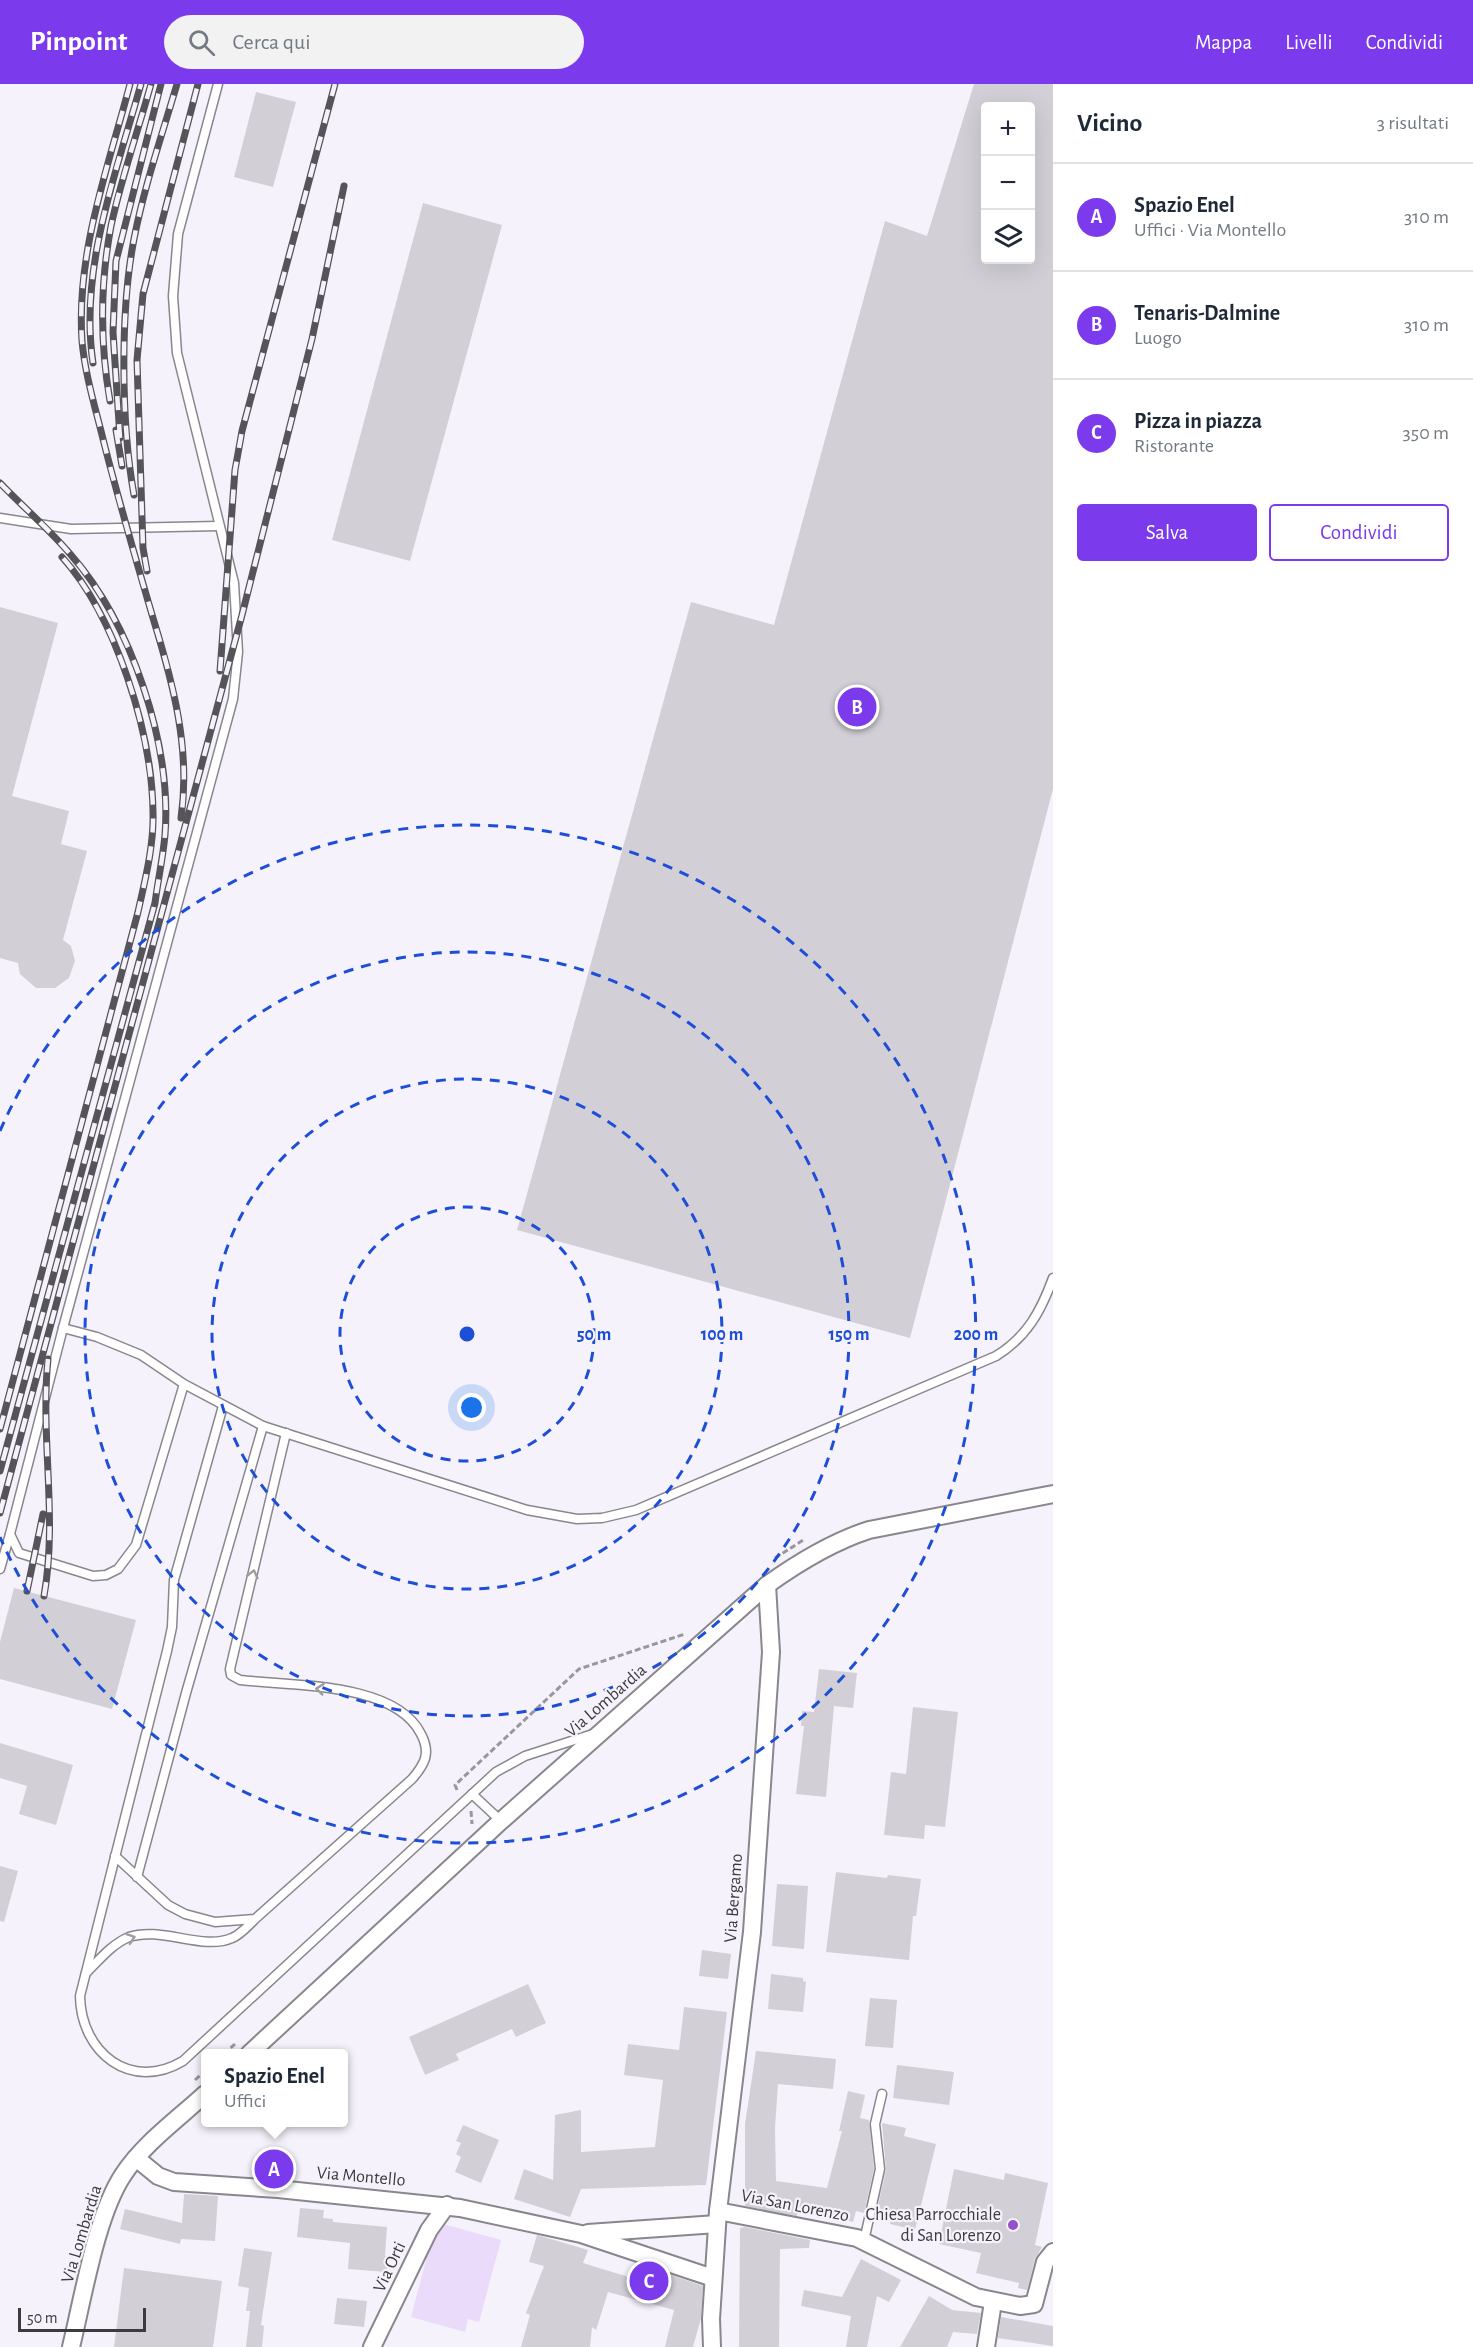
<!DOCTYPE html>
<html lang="it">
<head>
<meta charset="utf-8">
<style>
	:root { --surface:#fff; --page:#f2f2f3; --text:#1f2937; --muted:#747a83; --line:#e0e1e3; --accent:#7c3aed }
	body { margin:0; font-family:"Alegreya Sans",sans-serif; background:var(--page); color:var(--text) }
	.controls { position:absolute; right:18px; top:18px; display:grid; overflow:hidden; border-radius:6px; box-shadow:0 6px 24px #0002 }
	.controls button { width:54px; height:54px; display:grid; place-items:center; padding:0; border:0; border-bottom:2px solid var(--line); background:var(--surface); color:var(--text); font:30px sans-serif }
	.scale { position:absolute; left:18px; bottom:15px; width:128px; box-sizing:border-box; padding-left:6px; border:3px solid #3c3b3e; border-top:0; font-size:16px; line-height:21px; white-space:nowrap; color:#3c3b3e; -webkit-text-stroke:4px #f6f2fb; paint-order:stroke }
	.you { position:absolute; left:472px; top:1324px; width:21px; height:21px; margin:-15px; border:4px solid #fff; border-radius:50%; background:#1a73e8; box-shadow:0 0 0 9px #1a73e833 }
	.badge { display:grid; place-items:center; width:39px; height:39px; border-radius:50%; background:var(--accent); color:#fff; font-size:20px; font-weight:700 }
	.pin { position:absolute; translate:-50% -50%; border:3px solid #fff; box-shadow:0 2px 6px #0006 }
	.popup { position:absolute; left:201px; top:1965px; width:147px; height:78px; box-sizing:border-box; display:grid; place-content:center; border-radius:6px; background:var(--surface); filter:drop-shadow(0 2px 4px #0005); font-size:20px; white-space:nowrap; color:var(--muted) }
	.popup b { font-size:22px; color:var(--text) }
	.popup::after { content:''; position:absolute; left:50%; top:100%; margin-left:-12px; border:12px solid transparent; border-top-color:var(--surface) }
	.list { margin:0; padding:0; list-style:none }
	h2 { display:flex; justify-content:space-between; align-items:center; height:78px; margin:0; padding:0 24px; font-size:26px }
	h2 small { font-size:20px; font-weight:400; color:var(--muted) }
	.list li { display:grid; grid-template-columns:39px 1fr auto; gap:18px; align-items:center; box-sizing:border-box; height:108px; padding:0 24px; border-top:2px solid var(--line) }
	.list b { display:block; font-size:22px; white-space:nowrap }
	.list p { margin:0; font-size:20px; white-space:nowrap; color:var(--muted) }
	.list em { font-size:20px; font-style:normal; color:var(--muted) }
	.actions { display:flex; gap:12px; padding:18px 24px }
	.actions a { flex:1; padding:14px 0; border:2px solid var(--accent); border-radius:6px; text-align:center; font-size:21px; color:var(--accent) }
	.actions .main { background:var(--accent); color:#fff }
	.icon { flex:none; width:33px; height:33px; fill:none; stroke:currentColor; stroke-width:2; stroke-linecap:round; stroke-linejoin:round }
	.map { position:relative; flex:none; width:1053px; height:2263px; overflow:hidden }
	header { display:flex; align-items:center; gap:36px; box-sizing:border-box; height:84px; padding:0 30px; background:var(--accent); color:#fff }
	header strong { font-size:28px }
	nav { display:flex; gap:33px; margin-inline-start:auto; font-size:21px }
	.search { width:420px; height:54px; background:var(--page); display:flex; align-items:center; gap:15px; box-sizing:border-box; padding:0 21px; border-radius:33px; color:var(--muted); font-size:22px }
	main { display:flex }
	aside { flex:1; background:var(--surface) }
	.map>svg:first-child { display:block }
	.green { fill:#e9dbf9 }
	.building { fill:#d3cfd7; fill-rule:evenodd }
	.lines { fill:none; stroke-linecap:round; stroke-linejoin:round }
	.lane-casing { stroke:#8a868e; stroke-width:11 }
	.street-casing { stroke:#8a868e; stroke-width:20 }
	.path { stroke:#99969c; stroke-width:3; stroke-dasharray:6 3; stroke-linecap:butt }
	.lane { stroke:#fff; stroke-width:8 }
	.street { stroke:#fff; stroke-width:16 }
	.rail-casing { stroke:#555458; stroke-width:7 }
	.rail { stroke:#f6f2fb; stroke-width:4.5; stroke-dasharray:14; stroke-linecap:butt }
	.oneway { stroke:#9e9d9e }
	.ring { fill:none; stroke:#1d4ed8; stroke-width:3; stroke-dasharray:10 8 }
	.poi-dot { fill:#9252c8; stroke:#f6f2fb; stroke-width:2 }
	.labels { text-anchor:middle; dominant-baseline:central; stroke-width:4.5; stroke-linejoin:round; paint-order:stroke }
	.street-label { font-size:18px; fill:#3c3b3e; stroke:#f6f2fb }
	.poi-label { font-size:18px; fill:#3c3b3e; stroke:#f6f2fb; text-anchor:end }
	.centre { fill:#1d4ed8; stroke:#f6f2fb; stroke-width:3 }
	.ring-label { font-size:18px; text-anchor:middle; font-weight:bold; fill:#1d4ed8; stroke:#f6f2fb; stroke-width:4.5; stroke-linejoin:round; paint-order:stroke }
</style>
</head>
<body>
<header>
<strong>Pinpoint</strong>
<div class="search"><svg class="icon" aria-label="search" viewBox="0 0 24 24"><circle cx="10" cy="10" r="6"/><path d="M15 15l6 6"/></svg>Cerca qui</div>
<nav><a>Mappa</a><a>Livelli</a><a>Condividi</a></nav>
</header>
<main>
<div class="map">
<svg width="1053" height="2263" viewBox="0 0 1053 2263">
	<rect width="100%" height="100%" fill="#f6f2fb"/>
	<polygon class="green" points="436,2138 501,2156 479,2238 468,2235 465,2248 411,2233"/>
	<g class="building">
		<path d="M974,0h79v705l-143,549 -393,-108 174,-628 83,23 111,-404 42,15zM986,22h44v154h-44z"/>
		<polygon points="256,8 296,18 273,103 234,93"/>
		<polygon points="423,119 502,141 410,477 332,456"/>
		<polygon points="0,523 58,539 12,712 69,727 61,760 87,767 63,856 71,862 75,877 69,894 55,904 36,904 20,890 18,879 0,874"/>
		<polygon points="14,1504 136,1536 112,1625 0,1595 0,1558"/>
		<polygon points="819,1585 857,1589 853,1624 834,1622 826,1713 796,1710 804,1642 801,1642 802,1627 814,1628"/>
		<polygon points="913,1623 958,1628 945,1743 925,1741 924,1755 884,1751 891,1688 906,1690"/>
		<polygon points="0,1659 73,1681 56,1741 19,1730 27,1702 0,1694"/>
		<polygon points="0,1782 18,1787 4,1838 0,1837"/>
		<polygon points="836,1788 887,1794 888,1791 921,1795 916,1832 913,1832 909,1876 826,1868"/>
		<polygon points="777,1800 808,1802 804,1865 772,1862"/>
		<polygon points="702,1866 731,1870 728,1895 699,1892"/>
		<polygon points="771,1890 803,1894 803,1897 806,1898 803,1928 768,1925"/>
		<polygon points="528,1900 546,1939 516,1953 512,1945 456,1970 459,1976 425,1991 409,1953"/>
		<polygon points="870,1914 897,1916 893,1964 865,1962"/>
		<polygon points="684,1923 727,1928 706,2101 581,2105 570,2133 514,2115 524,2085 553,2096 555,2031 581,2026 581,2068 655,2063 663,1996 624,1991 628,1960 679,1966"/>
		<polygon points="756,1967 836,1975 833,2005 778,2000 775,2044 776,2097 827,2104 842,2047 839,2047 848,2007 865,2011 860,2034 869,2036 874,2085 864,2129 856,2127 853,2138 799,2123 797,2132 745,2122 745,2040"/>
		<polygon points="897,1981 954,1988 949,2021 893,2014"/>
		<polygon points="882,2039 906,2044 904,2052 936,2060 915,2146 890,2140 891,2134 876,2131 886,2086"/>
		<polygon points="463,2041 499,2056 481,2099 455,2088 461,2073 456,2070 461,2059 456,2057"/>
		<polygon points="954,2085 1004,2096 1005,2089 1048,2099 1035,2161 1042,2163 1035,2175 1027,2206 1018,2204 1019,2199 976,2189 981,2169 939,2160"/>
		<polygon points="184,2110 218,2112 215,2157 181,2155 180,2160 120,2145 125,2125 182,2139"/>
		<polygon points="300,2124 324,2126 323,2134 333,2135 333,2138 387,2143 385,2172 388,2172 387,2188 348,2185 350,2159 297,2153"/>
		<polygon points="745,2143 810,2156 809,2164 780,2165 779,2263 739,2263 740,2144"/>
		<polygon points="537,2151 588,2166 583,2179 635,2195 639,2180 703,2202 701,2234 693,2263 665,2263 674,2226 608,2208 596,2246 592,2243 590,2263 521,2263 530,2231 526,2229 544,2182 529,2178"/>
		<polygon points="244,2164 272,2168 261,2241 264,2242 262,2263 246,2263 250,2227 246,2227 249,2204 238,2202"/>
		<polygon points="861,2175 901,2196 889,2218 877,2212 867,2263 846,2263 851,2232 801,2222 804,2206 842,2213"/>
		<polygon points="124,2184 222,2197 213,2263 114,2263"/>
		<polygon points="929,2212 952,2226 981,2229 977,2250 953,2248 947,2263 900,2263"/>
		<polygon points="337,2214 367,2217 364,2243 334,2240"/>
		<polygon points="1001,2233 1053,2242 1053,2262 998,2254"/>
	</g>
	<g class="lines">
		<g class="lane-casing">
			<g id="lane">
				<polyline points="0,434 71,445 219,442"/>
				<polyline points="63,1244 233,615 238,568 234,499 177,269 173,212 178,150 218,0"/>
				<path d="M184,1300l-48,161 -18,24 -12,6 -13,1 -74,-23 -9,-19 53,-206 34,9 44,18 43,29 79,42 264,84 50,9 25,-1 34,-8 360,-154c31,-19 45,-45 57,-78"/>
				<path d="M223,1322l-49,174 -2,47 -5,24 -87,345c1,57 51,96 103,65l313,-289 29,-16 68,-22"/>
				<polyline points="0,1485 10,1450"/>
				<polyline points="472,1710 501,1737"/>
				<path d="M115,1772l53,49 17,9 30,8 40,-3 157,-140c13,-15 19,-26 9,-45 -26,-52 -129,-48 -181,-54l-9,-5 -1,-6 56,-236"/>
				<polyline points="137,1793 186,1609 263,1342"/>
				<path d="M86,1889c13,-13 26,-29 43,-36 32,-11 74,14 103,1 8,-3 15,-11 22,-18"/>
				<polyline points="864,2157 880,2085 875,2040 882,2010"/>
			</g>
		</g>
		<g class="street-casing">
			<g id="street">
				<path d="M249,1970l252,-233 266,-236c32,-23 65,-43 102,-55l184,-36"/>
				<polyline points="136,2074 158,2092 174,2098 278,2105 460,2124 581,2150 713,2194"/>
				<polyline points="718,2127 857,2154 976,2213 1020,2222 1034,2220 1045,2178 1053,2168"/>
				<polyline points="588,2149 717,2140"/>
				<path d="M71,2263c12,-49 25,-131 52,-172 20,-31 55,-56 82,-81"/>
				<polyline points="372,2263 429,2146 447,2121"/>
				<polyline points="712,2263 711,2235 718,2127 752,1848 771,1568 767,1501"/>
				<polyline points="986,2263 993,2218"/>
			</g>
		</g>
		<g class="path">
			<polyline points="775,1474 805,1455"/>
			<polyline points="457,1706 455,1701 579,1585 685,1550"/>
			<polyline points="471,1727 472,1740"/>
			<polyline points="224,1970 235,1960"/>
			<polyline points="195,1996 205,1987"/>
		</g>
		<use href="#lane" class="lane"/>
		<use href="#street" class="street"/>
		<g class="rail-casing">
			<g id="rail">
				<path d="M130,0c-22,84 -54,169 -48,257 3,34 14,69 22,102 15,59 32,117 49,175 20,65 38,132 28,200"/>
				<path d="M93,279c-14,-94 23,-190 48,-279"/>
				<path d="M110,317c-10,-58 -10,-117 1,-175 10,-47 27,-95 40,-142"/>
				<polyline points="116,346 122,382"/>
				<polyline points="120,354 113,248 116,177 161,0"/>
				<path d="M0,399c23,24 49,46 71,72 60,68 101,189 94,280 -2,22 -7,45 -10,68l-155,568"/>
				<path d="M134,411c-13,-72 -14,-184 0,-256 10,-52 28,-104 43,-155"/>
				<polyline points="147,487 143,464 137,276 143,210 198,0"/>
				<polyline points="220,587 235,386 242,347 335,0"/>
				<path d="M0,1345l138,-517c7,-32 16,-66 15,-100 -1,-79 -37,-195 -91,-255"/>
				<polyline points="0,1429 242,531 312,255 344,102"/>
				<polyline points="27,1507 43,1430"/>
				<path d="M44,1512c14,-79 -4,-158 4,-237"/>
			</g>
		</g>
		<use href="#rail" class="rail"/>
	</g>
	<defs><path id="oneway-chevron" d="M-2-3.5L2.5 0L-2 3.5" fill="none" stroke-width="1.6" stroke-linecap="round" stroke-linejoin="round" transform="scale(1.5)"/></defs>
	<g class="oneway">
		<use href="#oneway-chevron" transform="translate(253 1490) rotate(-77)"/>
		<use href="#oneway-chevron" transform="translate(320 1605) rotate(-174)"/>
		<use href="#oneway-chevron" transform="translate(131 1854) rotate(-19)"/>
	</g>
	<g class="ring">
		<circle cx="467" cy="1250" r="127"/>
		<circle cx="467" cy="1250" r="255"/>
		<circle cx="467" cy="1250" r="382"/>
		<path d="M0 1047A509 509 0 1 1 0 1453"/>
	</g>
	<circle class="poi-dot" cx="1013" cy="2141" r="6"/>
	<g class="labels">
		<g class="street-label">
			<text transform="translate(606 1617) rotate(-41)">Via Lombardia</text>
			<text transform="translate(734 1814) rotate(-86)">Via Bergamo</text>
			<text transform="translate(361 2093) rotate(5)">Via Montello</text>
			<text transform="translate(795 2122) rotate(11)">Via San Lorenzo</text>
			<text transform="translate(82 2150) rotate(-73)">Via Lombardia</text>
			<text transform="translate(390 2183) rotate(-65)">Via Orti</text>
		</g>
		<g class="poi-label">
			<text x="1001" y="2131">Chiesa Parrocchiale<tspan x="1001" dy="21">di San Lorenzo</tspan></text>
		</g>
	</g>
	<circle cx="467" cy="1250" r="9" class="centre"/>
	<g class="ring-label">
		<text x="594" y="1256">50 m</text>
		<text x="722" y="1256">100 m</text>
		<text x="849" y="1256">150 m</text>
		<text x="976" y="1256">200 m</text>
	</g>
</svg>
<div class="controls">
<button>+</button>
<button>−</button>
<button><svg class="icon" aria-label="layers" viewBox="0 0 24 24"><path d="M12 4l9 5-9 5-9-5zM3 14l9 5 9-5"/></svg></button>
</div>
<div class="scale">50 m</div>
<div class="you"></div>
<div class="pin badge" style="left:274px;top:2085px">A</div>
<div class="popup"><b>Spazio Enel</b>Uffici</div>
<div class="pin badge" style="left:857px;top:623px">B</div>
<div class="pin badge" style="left:649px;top:2197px">C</div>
</div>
<aside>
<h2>Vicino<small>3 risultati</small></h2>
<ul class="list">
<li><span class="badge">A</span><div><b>Spazio Enel</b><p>Uffici · Via Montello</p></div><em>310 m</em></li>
<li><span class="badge">B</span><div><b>Tenaris-Dalmine</b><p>Luogo</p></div><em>310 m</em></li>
<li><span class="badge">C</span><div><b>Pizza in piazza</b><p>Ristorante</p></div><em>350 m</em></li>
</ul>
<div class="actions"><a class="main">Salva</a><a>Condividi</a></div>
</aside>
</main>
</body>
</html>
